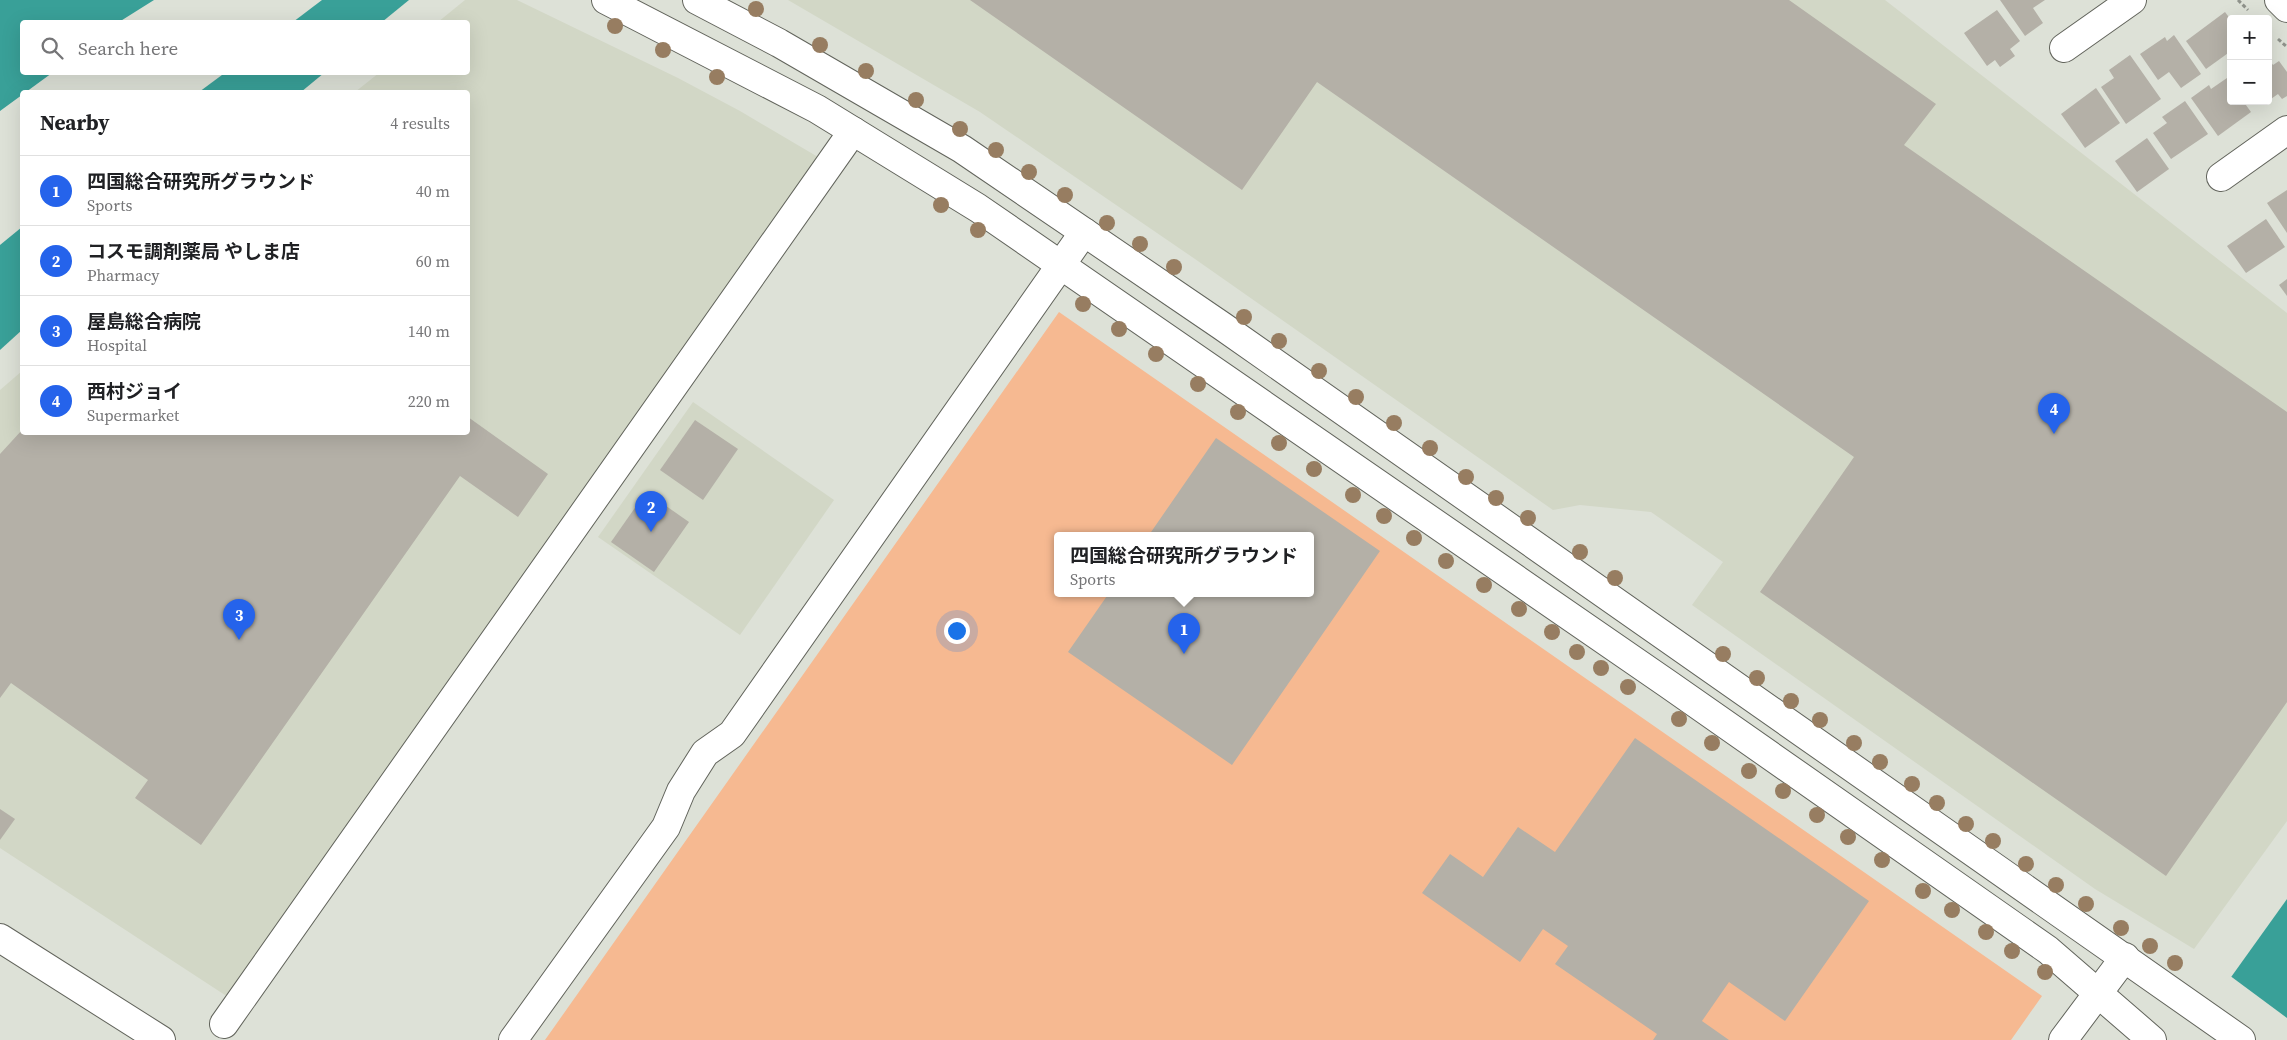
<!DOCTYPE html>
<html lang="en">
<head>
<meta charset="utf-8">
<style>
	:root { --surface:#fff; --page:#f6f6f6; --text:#202124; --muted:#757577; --line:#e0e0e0; --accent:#2563eb }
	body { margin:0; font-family:"Source Serif 4","Noto Sans JP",serif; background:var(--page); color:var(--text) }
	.controls { position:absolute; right:15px; top:15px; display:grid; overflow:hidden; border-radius:5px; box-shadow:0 5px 20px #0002 }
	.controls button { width:45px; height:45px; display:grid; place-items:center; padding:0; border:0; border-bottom:1px solid var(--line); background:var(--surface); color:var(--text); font:25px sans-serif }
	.you { position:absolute; left:956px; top:630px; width:18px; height:18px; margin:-12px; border:4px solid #fff; border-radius:50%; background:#1a73e8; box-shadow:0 0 0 8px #1a73e833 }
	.badge { display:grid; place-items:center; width:32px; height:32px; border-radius:50%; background:var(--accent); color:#fff; font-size:16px; font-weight:700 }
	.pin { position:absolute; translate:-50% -41px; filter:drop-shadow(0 1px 2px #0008) }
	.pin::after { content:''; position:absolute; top:26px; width:18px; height:15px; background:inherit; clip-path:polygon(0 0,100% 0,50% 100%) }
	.popup { position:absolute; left:1054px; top:532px; width:260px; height:65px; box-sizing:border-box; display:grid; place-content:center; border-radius:5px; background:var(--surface); filter:drop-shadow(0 1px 4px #0005); font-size:16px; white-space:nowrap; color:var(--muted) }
	.popup b { font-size:19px; color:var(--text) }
	.popup::after { content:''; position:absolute; left:50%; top:100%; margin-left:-10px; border:10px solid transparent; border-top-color:var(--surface) }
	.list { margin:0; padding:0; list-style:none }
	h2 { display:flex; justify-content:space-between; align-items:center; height:65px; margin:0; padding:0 20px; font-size:21px }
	h2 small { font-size:16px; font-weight:400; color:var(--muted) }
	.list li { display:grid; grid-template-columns:32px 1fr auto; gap:15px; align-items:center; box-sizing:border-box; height:70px; padding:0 20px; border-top:1px solid var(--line) }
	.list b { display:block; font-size:19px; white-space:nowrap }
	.list p { margin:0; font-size:16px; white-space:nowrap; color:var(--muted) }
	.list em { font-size:16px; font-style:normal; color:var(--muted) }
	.icon { flex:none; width:28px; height:28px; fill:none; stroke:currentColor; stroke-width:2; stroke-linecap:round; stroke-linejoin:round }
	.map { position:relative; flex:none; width:2287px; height:1040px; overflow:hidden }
	.search { position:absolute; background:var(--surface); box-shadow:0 5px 20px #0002; left:20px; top:20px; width:450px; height:55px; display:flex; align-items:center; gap:12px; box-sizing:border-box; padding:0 18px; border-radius:5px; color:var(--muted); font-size:19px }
	.panel { position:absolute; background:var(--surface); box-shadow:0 5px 20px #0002; left:20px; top:90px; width:450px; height:345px; border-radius:5px }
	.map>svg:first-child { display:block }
	.built { fill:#d2d7c6 }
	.green { fill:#f6b991; fill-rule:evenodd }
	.water { fill:#39a098 }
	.pier { fill:#dde1d7 }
	.building { fill:#b4b0a7 }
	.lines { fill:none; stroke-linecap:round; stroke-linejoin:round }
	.minor-casing { stroke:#62645c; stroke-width:30 }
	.tertiary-casing { stroke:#62645c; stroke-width:30 }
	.path { stroke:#8f928b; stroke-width:3; stroke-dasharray:4 2.5; stroke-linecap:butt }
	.minor { stroke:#fff; stroke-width:28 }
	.tertiary { stroke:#fff; stroke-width:28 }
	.tree { fill:#977d61 }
</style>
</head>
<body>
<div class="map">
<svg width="2287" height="1040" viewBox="0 0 2287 1040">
	<rect width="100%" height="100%" fill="#dde1d7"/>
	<g class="built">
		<polygon points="465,0 517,0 678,78 740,111 818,157 228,997 0,848 0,390 22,371 22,432 468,432 468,92 355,92 379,73 468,72 468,22 438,22"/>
		<polygon points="788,0 1885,0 2287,313 2287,821 2194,949 2095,889 1692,605 1723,562 1651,512 1580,505 1553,510 1195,259 980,112"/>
		<polygon points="693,402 834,500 740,635 598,537"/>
	</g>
	<path class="green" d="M1059,312l983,684 -31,44h-1466zM1058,535h252v58h-252z"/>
	<g class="water">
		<polygon points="0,0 154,0 119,22 22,22 22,72 52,73 0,111"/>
		<polygon points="322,0 409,0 382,22 293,22"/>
		<polygon points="226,72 324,72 324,73 301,92 199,92"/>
		<polygon points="22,227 22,330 0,350 0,245"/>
		<polygon points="2287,899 2287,1040 2186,1040"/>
	</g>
	<polygon class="pier" points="2229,975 2287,1018 2287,1040 2183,1040"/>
	<g class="building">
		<polygon points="970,0 1789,0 1936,104 1904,145 2287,412 2287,702 2166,876 1760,592 1854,457 1317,82 1242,190"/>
		<polygon points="2000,0 2045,0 2033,8 2043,23 2025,36"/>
		<polygon points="1997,10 2020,41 2010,49 2015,56 2000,67 1995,60 1987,66 1964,33"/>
		<polygon points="2225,12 2231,20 2231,51 2206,69 2186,41"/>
		<polygon points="2174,35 2201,74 2181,88 2169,72 2158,80 2140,54 2165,37 2167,41"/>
		<polygon points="2130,55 2161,99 2126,124 2101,87 2114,78 2109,70"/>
		<polygon points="2268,58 2273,65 2279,61 2287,72 2287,96 2282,99 2278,94 2268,101"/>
		<polygon points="2227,78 2231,84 2231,101 2243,101 2251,112 2218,136 2191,98 2209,85 2211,89"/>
		<polygon points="2096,88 2120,123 2085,148 2061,114"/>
		<polygon points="2185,101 2208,134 2171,159 2153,133 2167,123 2162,117"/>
		<polygon points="2147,138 2169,169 2137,192 2115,161"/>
		<polygon points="2287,190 2287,233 2267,203"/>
		<polygon points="2266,219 2285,247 2246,273 2227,246"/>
		<polygon points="2287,279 2287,296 2279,285"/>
		<polygon points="468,417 548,474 518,517 460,476 201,845 135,798 148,780 11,683 0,698 0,454 22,430 22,432 468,432"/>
		<polygon points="695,420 738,449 703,500 660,470"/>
		<polygon points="1216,438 1380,551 1232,765 1068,652 1109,593 1310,593 1310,535 1149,535"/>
		<polygon points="646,492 689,522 654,572 611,542"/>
		<polygon points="1635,738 1869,901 1785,1021 1729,982 1702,1021 1729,1040 1653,1040 1657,1034 1555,964 1568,946 1543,929 1520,962 1422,893 1450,854 1483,877 1518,827 1555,852"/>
		<polygon points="0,809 15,819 0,840"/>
	</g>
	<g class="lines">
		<g class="minor-casing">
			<g id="minor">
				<polyline points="2279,0 2287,8"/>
				<polyline points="2064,48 2132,0"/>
				<polyline points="2221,177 2287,130"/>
				<polyline points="0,938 161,1040"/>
				<polyline points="224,1024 853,131"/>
				<polyline points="513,1040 666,827 681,791 705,753 732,734 1084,232"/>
				<polyline points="2063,1040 2125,957"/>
			</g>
		</g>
		<g class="tertiary-casing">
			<g id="tertiary">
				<polyline points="606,0 817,109 978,208 1668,684 2048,950 2152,1040"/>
				<polyline points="697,0 779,43 962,149 1222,326 2241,1040"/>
			</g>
		</g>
		<g class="path">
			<polyline points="2238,0 2248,10"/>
			<polyline points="2278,39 2287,47"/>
		</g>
		<use href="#minor" class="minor"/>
		<use href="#tertiary" class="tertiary"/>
	</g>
	<g class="tree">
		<circle cx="756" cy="9" r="8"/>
		<circle cx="615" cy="26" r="8"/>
		<circle cx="820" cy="45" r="8"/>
		<circle cx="663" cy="50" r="8"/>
		<circle cx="866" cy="71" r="8"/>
		<circle cx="717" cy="77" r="8"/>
		<circle cx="916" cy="100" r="8"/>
		<circle cx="960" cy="129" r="8"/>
		<circle cx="996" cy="150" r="8"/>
		<circle cx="1029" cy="172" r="8"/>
		<circle cx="1065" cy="195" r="8"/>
		<circle cx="941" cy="205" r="8"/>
		<circle cx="1107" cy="223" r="8"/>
		<circle cx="978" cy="230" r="8"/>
		<circle cx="1140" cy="244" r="8"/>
		<circle cx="1174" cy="267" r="8"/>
		<circle cx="1083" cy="304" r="8"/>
		<circle cx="1244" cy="317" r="8"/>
		<circle cx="1119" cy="329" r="8"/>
		<circle cx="1279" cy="341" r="8"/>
		<circle cx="1156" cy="354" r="8"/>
		<circle cx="1319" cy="371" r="8"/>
		<circle cx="1198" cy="384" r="8"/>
		<circle cx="1356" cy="397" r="8"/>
		<circle cx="1238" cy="412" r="8"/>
		<circle cx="1394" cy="423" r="8"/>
		<circle cx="1279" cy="443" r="8"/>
		<circle cx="1430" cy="448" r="8"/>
		<circle cx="1314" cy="469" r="8"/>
		<circle cx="1466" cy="477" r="8"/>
		<circle cx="1353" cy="495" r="8"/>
		<circle cx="1496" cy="498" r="8"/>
		<circle cx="1384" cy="516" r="8"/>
		<circle cx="1528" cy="518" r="8"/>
		<circle cx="1414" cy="538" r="8"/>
		<circle cx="1580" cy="552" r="8"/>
		<circle cx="1446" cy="561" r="8"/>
		<circle cx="1615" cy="578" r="8"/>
		<circle cx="1484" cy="585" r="8"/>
		<circle cx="1519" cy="609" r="8"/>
		<circle cx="1552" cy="632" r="8"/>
		<circle cx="1577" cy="652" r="8"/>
		<circle cx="1723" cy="654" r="8"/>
		<circle cx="1601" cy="668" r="8"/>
		<circle cx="1757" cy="678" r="8"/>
		<circle cx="1628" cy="687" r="8"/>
		<circle cx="1791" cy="701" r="8"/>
		<circle cx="1679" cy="719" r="8"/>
		<circle cx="1820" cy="720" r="8"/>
		<circle cx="1712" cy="743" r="8"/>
		<circle cx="1854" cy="743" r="8"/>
		<circle cx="1880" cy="762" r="8"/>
		<circle cx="1749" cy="771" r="8"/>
		<circle cx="1912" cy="784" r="8"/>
		<circle cx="1783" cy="791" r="8"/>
		<circle cx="1937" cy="803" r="8"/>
		<circle cx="1817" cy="815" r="8"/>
		<circle cx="1966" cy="824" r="8"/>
		<circle cx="1848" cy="837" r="8"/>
		<circle cx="1993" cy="841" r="8"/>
		<circle cx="1882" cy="860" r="8"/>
		<circle cx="2026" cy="864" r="8"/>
		<circle cx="2056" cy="885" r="8"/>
		<circle cx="1923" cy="891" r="8"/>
		<circle cx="2086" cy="904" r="8"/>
		<circle cx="1952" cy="910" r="8"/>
		<circle cx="2121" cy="928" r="8"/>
		<circle cx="1986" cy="932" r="8"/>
		<circle cx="2150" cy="946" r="8"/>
		<circle cx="2012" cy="951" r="8"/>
		<circle cx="2175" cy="963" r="8"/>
		<circle cx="2045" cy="972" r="8"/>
	</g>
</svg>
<div class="controls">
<button>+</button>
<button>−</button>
</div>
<div class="you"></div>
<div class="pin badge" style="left:1184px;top:654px">1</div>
<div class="popup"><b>四国総合研究所グラウンド</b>Sports</div>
<div class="pin badge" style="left:651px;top:532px">2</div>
<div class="pin badge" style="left:239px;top:640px">3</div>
<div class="pin badge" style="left:2054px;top:434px">4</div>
<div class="search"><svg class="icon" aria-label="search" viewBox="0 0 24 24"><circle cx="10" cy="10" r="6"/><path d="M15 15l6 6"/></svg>Search here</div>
<section class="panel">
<h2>Nearby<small>4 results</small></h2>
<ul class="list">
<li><span class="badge">1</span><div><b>四国総合研究所グラウンド</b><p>Sports</p></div><em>40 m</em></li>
<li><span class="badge">2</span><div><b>コスモ調剤薬局 やしま店</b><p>Pharmacy</p></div><em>60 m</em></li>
<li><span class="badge">3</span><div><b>屋島総合病院</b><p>Hospital</p></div><em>140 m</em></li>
<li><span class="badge">4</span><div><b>西村ジョイ</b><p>Supermarket</p></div><em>220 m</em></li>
</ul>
</section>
</div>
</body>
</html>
